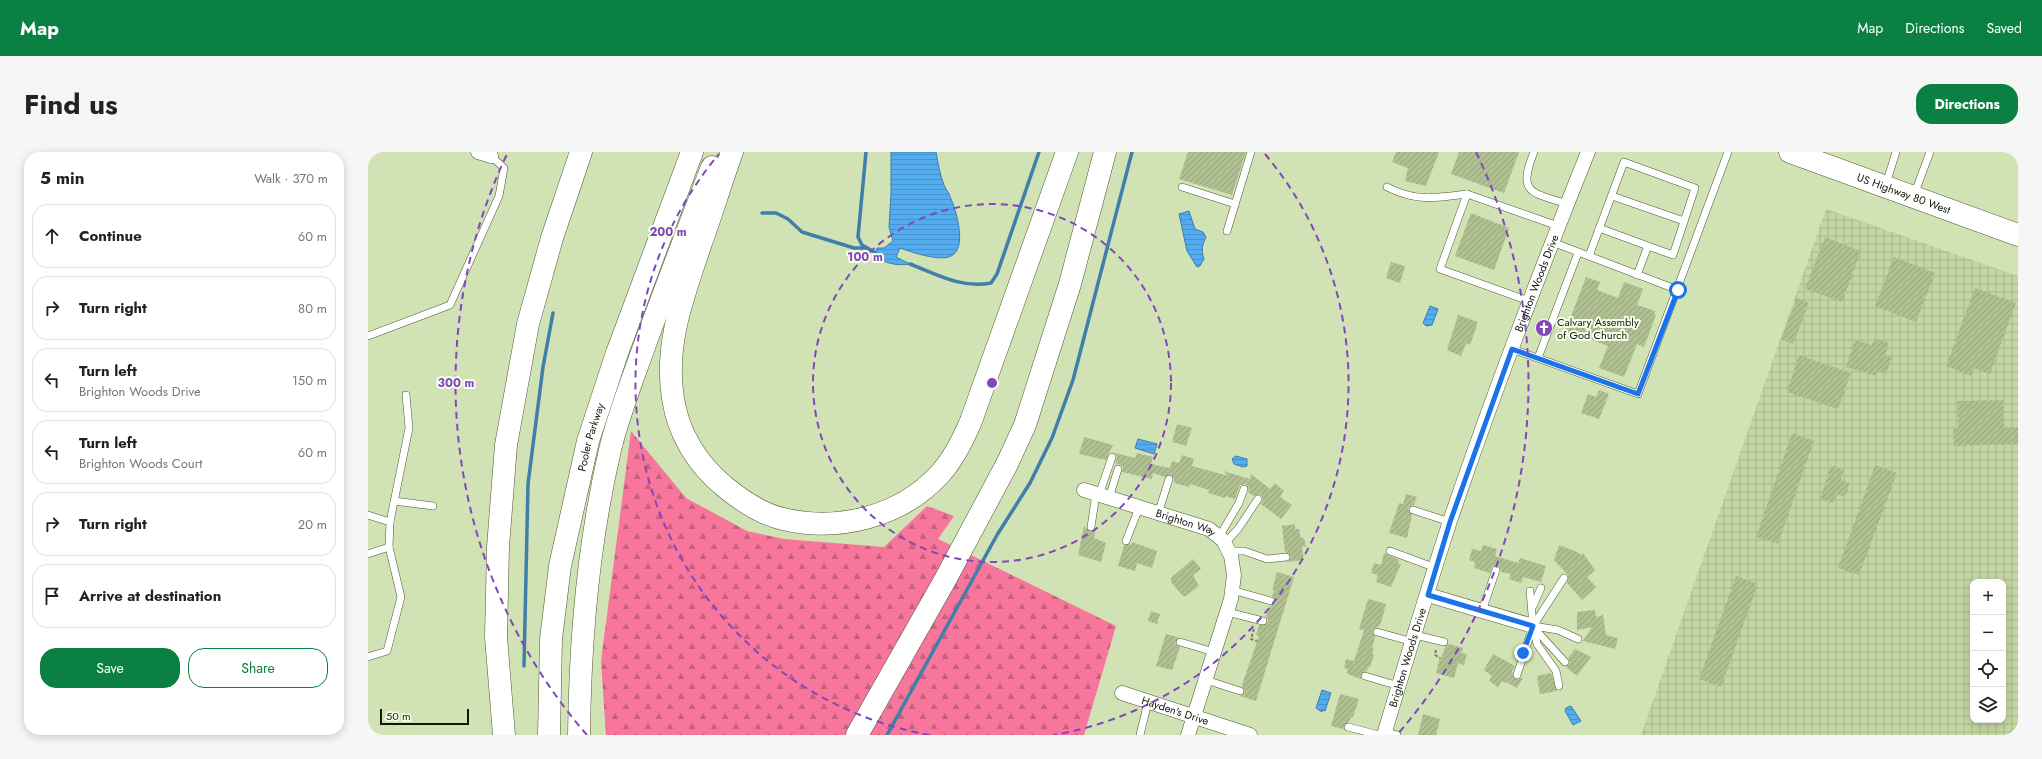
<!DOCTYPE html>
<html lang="en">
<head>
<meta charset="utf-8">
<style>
	:root { --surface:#fff; --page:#f6f6f6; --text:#222; --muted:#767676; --line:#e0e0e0; --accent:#0b8043 }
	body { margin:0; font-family:Jost,sans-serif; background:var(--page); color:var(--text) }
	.controls { position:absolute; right:12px; bottom:12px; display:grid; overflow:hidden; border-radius:8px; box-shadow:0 2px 10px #0003 }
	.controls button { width:36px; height:36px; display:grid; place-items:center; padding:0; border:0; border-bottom:1px solid var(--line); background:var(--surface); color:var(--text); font:20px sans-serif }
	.scale { position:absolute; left:12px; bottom:10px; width:89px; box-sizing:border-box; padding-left:4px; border:2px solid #111606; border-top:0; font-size:11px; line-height:14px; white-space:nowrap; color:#111606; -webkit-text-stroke:3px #f8ffec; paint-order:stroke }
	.stop { position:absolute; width:12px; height:12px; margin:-9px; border:3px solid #1a73e8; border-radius:50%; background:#fff }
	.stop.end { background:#1a73e8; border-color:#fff; box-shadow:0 1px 4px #0008 }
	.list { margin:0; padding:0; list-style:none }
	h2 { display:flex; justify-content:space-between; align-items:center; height:52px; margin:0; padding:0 16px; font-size:17px }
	h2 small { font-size:13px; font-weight:400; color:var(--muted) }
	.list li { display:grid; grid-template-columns:26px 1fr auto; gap:12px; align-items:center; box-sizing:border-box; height:64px; margin:0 8px 8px; padding:0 8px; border:1px solid var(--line); border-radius:16px }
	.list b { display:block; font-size:15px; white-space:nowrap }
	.list p { margin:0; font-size:13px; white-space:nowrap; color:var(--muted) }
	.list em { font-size:13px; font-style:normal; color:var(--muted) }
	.actions { display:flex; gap:8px; padding:12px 16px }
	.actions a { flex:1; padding:9px 0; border:1px solid var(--accent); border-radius:16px; text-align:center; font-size:14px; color:var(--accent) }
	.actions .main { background:var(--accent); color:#fff }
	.icon { flex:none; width:22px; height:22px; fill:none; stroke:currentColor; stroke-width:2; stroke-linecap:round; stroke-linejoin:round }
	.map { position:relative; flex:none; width:1650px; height:583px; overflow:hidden; border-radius:16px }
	header { display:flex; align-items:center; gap:24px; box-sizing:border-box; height:56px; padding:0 20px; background:var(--accent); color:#fff }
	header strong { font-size:19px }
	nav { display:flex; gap:22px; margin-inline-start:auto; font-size:14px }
	.intro { display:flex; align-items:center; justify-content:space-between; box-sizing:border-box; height:96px; padding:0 24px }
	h1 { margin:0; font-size:28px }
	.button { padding:10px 18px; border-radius:16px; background:var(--accent); color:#fff; font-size:14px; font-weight:700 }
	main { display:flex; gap:24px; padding:0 24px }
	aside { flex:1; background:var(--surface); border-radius:16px; box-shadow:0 2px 10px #0003 }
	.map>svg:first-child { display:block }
	.industrial { fill:url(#industrial-grid); fill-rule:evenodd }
	.forest { fill:url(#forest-firs) }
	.water { fill:url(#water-rules); stroke:#3f7fa9 }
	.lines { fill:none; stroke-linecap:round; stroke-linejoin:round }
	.stream { stroke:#3f7fa9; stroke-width:3.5 }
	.building { fill:url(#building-hatch) }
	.lane-casing { stroke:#4b5930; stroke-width:8 }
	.street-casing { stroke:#4b5930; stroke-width:15 }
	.primary-casing { stroke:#4b5930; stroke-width:23 }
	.path { stroke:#747f60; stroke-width:2; stroke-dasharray:3 2; stroke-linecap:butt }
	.lane { stroke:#fff; stroke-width:7 }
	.street { stroke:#fff; stroke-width:14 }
	.primary { stroke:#fff; stroke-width:22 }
	.route { stroke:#1a73e8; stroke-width:5 }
	.ring { fill:none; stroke:#8247bd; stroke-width:2; stroke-dasharray:7 5 }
	.labels { text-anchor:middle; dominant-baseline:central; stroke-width:4; stroke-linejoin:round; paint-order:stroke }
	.street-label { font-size:11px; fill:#111606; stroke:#f8ffec }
	.poi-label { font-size:11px; fill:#111606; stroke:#f8ffec; text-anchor:start }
	.centre { fill:#8247bd; stroke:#f8ffec; stroke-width:2 }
	.ring-label { font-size:12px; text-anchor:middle; font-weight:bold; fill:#8247bd; stroke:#f8ffec; stroke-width:4; stroke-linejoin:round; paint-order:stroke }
</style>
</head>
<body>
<header>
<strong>Map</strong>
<nav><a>Map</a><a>Directions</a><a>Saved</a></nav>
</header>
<div class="intro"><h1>Find us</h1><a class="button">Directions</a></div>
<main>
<aside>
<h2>5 min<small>Walk · 370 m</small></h2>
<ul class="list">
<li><svg class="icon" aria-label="ahead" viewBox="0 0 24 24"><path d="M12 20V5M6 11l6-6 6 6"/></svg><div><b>Continue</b></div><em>60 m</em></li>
<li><svg class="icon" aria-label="right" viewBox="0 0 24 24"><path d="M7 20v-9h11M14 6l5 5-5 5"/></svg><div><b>Turn right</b></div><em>80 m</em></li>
<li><svg class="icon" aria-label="left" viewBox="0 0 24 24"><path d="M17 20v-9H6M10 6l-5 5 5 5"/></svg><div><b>Turn left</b><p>Brighton Woods Drive</p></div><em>150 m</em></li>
<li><svg class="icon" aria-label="left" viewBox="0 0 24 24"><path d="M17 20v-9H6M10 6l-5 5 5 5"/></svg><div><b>Turn left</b><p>Brighton Woods Court</p></div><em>60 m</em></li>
<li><svg class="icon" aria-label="right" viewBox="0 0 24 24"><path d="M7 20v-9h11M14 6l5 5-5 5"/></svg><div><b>Turn right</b></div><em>20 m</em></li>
<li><svg class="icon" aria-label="arrive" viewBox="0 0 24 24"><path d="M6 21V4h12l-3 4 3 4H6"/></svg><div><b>Arrive at destination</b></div></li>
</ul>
<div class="actions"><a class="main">Save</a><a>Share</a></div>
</aside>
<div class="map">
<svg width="1650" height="583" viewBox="0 0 1650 583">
	<defs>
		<pattern id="industrial-grid" width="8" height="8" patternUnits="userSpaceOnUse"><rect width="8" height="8" fill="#c4d7a2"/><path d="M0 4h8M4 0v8" fill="none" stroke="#a7b88a"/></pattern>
		<pattern id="forest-firs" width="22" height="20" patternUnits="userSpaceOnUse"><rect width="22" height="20" fill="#f8769c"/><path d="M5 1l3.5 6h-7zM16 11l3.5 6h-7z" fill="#c7607d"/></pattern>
		<pattern id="water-rules" width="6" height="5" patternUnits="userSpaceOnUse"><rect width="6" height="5" fill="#53acef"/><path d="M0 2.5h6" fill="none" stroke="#4793cb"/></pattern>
		<pattern id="building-hatch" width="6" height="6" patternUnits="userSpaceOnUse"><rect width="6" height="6" fill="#afbf92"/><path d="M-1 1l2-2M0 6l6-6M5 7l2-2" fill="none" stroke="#96a37c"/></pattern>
	</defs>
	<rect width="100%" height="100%" fill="#d1e2b4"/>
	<path class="industrial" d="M1458,57l192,67v459h-377zM1605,430h30v138h-30z"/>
	<polygon class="forest" points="263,279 318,346 379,379 416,387 516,395 559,354 586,364 570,387 748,474 716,583 238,583 233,509"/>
	<g class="water">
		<path d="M523,0h45c2,11 4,23 8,33 2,5 6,9 7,14 6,13 16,50 0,57 -11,6 -40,-4 -51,-8l-4,9 14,7c-12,2 -26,0 -35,-9l2,-7h7l9,-7 -4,-14 2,-34z"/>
		<path d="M821,59l6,18 8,3 3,5c-4,9 -5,12 -2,22l-4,7 -3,1 -10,-16 -8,-37z"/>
		<polygon points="1062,154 1070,157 1064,173 1058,174 1055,171"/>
		<polygon points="770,287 789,292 786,302 767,296"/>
		<polygon points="868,304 879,307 879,314 875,315 866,312 864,307"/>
		<polygon points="954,538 963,541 957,559 954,558 954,560 948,556"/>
		<polygon points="1203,554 1213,569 1205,573 1197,559 1198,556"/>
	</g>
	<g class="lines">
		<g class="stream">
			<polyline points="498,0 490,85 494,93 508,101"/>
			<polyline points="394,61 408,61 420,67 434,80 486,96 499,96"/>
			<path d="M542,112c26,10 52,25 81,19l6,-9 42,-122"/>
			<polyline points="156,514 160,332 175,215 185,161"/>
			<polyline points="519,583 629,383 662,331 684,286 705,228 764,0"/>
		</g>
	</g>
	<g class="building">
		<polygon points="820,0 878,0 864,43 811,27"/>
		<polygon points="1028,0 1071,0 1058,34 1037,29 1040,16 1024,10"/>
		<polygon points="1091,0 1151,0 1136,41 1083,22"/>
		<polygon points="1103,61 1141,76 1126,118 1087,104"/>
		<polygon points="1457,85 1493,99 1474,150 1437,137"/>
		<polygon points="1526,105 1567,121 1548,170 1507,154"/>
		<polygon points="1023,110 1037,114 1032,131 1018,126"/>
		<polygon points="1218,125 1232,130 1229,138 1250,146 1256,130 1275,137 1269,153 1287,159 1286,162 1288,163 1276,195 1269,192 1256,225 1231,216 1240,194 1211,183 1211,185 1197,180"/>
		<polygon points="1607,136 1648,151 1622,222 1606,216 1603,224 1578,214"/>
		<polygon points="1429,146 1441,151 1425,192 1413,187"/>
		<polygon points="1090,163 1110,170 1102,193 1098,191 1093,204 1079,198"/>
		<polygon points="1506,186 1521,191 1517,203 1524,205 1518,222 1509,219 1508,224 1478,215 1487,188 1504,193"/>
		<polygon points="1431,203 1483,221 1470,257 1419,240"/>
		<polygon points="1231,238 1241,242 1231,267 1213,261 1220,242 1228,245"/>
		<polygon points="1635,248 1636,276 1650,275 1650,292 1586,294 1585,277 1590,277 1589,249"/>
		<polygon points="809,272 824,276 818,294 804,290"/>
		<polygon points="1424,281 1446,289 1410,392 1388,385"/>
		<polygon points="716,285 745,293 738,308 711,302"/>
		<polygon points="747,301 767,306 769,301 785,305 783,312 802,316 804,309 811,311 814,303 826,307 824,314 846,320 861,324 855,319 882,327 883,322 902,337 907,331 916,339 912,345 924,353 913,367 893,352 895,347 893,343 890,342 886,344 880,340 881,336 878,332 872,333 867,347 858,344 857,346 840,341 841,338 822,332 821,335 806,331 806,326 802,322 797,325 785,321 784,327 754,320 755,314 747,311 749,304"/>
		<polygon points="1463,313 1476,318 1473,328 1482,331 1477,345 1469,342 1465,351 1452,347"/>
		<polygon points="1507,313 1529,321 1491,423 1470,416"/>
		<polygon points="1038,342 1049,345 1046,353 1042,354 1040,357 1044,363 1039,386 1021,381 1031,351 1035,352"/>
		<polygon points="927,372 927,377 931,377 933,386 936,386 938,395 934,395 936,408 918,410 922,407 923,404 920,401 917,400 914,374"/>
		<polygon points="716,374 722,380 728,377 726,386 738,391 733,410 710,403"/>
		<polygon points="764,390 789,399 784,416 769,411 767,419 750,414 756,394 764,392"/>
		<polygon points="1115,393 1129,397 1127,404 1150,411 1152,406 1178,414 1173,430 1155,425 1153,431 1141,427 1143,422 1133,420 1132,415 1129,413 1124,415 1122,421 1106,416 1107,410 1101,408 1104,397 1113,399"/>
		<polygon points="1191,393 1209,400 1213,403 1215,401 1227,418 1219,425 1228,435 1214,448 1199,431 1200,423 1186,408"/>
		<polygon points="1016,401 1031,408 1030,412 1033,412 1023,435 1008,430 1010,423 1003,421 1006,411 1013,413"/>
		<polygon points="825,407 833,417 825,423 831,434 818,444 815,444 803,430 803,426"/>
		<polygon points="909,420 926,425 888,549 872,544 877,540 874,533 891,484 888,483 891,473 899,472 900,467 896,464 898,465 902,454 908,451 908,447 904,444 906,438 904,438"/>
		<polygon points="1368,424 1390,432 1353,535 1331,527"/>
		<polygon points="1000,447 1018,452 1013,471 1010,475 1006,476 1004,479 1007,485 1004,496 1006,497 1004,502 1006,503 1002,515 1000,515 999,519 993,521 993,527 982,523 979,521 980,517 976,516 978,507 986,509 996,478 991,477"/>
		<polygon points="1227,458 1228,465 1233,464 1235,462 1238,483 1250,486 1247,497 1215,489 1224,475 1209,478 1209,460"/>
		<polygon points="783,459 792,462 789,472 780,469"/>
		<polygon points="798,482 810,485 807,491 812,495 804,518 788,514"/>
		<polygon points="1081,492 1095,496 1093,501 1099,502 1096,513 1090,511 1086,526 1068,521 1072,505 1074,505 1077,495"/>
		<polygon points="1207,497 1223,505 1209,524 1198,515 1202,511 1200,506"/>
		<polygon points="1125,502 1147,514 1144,519 1146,527 1155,526 1149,536 1138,530 1137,531 1134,529 1130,535 1121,529 1124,524 1116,518"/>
		<polygon points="1183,521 1189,539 1172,542 1169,524"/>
		<polygon points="972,542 991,547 985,565 983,565 981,570 976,572 976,577 963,574"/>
		<polygon points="1055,562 1072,567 1068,583 1050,583"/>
	</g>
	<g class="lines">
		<g class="lane-casing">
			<g id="lane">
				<path d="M1166,0c-17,42 -3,40 33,52"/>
				<polyline points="1518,32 1528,0"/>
				<polyline points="814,35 867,52"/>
				<path d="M1019,35c29,15 49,11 80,7"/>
				<polyline points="1546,43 1562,0"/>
				<polyline points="1244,44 1316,69"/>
				<polyline points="1231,76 1280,94"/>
				<polyline points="859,79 883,0"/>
				<polyline points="1184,90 1310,138"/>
				<polyline points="1221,104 1256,10 1327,36 1305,103 1280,94 1269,123"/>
				<polyline points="1161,149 1072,117 1099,42 1190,74"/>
				<polyline points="0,184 82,153 131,44 136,16 123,4"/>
				<polyline points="1144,197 1270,242 1360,0"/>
				<polyline points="1170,206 1210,101"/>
				<polyline points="731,343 744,305"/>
				<polyline points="741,346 750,317"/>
				<polyline points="26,349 65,354"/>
				<polyline points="1045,358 1082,370"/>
				<polyline points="790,362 801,327"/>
				<polyline points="0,363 22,370 21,395"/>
				<polyline points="22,370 41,276 38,243"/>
				<polyline points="723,375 728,342"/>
				<polyline points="851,385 871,351 876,337"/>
				<polyline points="758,389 771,356"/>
				<polyline points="857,391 870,377 890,347"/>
				<polyline points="861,399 876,399 899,407 918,405"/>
				<polyline points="1022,399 1068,416"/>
				<polyline points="0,402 21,395 33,445 19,499 0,505"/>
				<polyline points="864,438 903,449"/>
				<polyline points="1162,439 1165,474 1169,492 1188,519 1191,534"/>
				<polyline points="1165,454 1173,436"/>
				<polyline points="1114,459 1128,418"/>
				<polyline points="859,460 895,469"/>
				<polyline points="1165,474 1190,478 1210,487"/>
				<polyline points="1166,476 1197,510"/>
				<polyline points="1009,480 1045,490"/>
				<polyline points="1047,483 1076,490"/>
				<polyline points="812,490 846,500"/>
				<polyline points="1149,523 1165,474 1196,426"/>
				<polyline points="997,524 1031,534"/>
				<polyline points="838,528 872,539"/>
				<polyline points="980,575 1011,583"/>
				<polyline points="1017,580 1029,583"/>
				<polyline points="772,583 780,550"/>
			</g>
		</g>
		<g class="street-casing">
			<g id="street">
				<polyline points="110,0 123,4"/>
				<path id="s1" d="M716,338l125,39 14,11 8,16 3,19 -3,24 -43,136"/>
				<polyline points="1060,443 1165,474"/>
				<path id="s2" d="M754,541l128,42"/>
				<path id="s3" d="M1016,583c21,-71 43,-143 66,-214 42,-124 89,-247 138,-369"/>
			</g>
		</g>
		<g class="primary-casing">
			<g id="primary">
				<path d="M364,0c-11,30 -20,61 -31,91 -17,51 -37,101 -28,155 5,36 25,67 52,89 17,14 36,27 58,32 55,13 117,-2 156,-44 14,-15 24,-35 32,-54l96,-269"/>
				<path id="s4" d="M1422,0l228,83"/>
				<polyline points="136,583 128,485 130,395 138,293 160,172 184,86 213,0"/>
				<path id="s5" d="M181,583l2,-96 9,-73 28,-125 29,-88 75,-201"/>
				<path d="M211,583c1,-96 9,-191 31,-285 8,-34 22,-69 34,-103 22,-60 45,-120 68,-180"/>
				<polyline points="489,583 577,428 639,312 657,273 702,132 737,0"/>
			</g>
		</g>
		<g class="path">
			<polyline points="886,477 883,487 889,489"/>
			<polyline points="1068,498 1067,503 1072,506"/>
		</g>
		<use href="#lane" class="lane"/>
		<use href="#street" class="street"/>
		<use href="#primary" class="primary"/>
	</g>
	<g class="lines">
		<polyline class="route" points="1155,501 1165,474 1060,443 1082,370 1144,197 1270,242 1310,138"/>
	</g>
	<g class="ring">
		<circle cx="624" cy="231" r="179"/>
		<path d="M562 583A357 357 0 0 1 351 2M897 2A357 357 0 0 1 686 583"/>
		<path d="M219 583A536 536 0 0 1 140 0M1108 0A536 536 0 0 1 1029 583"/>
	</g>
	<defs>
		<g id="church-disc" transform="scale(0.9)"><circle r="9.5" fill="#8247bd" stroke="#f8ffec"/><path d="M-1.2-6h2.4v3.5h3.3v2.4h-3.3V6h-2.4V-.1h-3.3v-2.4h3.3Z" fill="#fff"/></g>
	</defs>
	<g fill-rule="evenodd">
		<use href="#church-disc" x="1176" y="176"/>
	</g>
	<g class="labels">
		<g class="street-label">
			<text stroke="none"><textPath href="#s4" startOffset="121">US Highway 80 West</textPath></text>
			<text stroke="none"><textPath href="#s3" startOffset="477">Brighton Woods Drive</textPath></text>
			<text stroke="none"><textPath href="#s5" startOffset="302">Pooler Parkway</textPath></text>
			<text stroke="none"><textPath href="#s1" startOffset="107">Brighton Way</textPath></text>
			<text stroke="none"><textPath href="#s3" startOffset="81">Brighton Woods Drive</textPath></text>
			<text stroke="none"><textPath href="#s2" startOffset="56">Hayden's Drive</textPath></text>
		</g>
		<g class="poi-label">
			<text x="1189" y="170">Calvary Assembly<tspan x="1189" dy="13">of God Church</tspan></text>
		</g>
	</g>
	<circle cx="624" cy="231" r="6" class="centre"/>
	<g class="ring-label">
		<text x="300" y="84">200 m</text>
		<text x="497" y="109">100 m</text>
		<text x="88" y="235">300 m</text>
	</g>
</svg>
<div class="controls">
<button>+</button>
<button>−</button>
<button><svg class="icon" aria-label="locate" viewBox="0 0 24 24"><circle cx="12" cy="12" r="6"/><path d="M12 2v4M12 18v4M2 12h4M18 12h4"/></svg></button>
<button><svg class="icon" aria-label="layers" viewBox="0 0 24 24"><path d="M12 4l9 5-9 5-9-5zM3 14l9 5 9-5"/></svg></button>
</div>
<div class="scale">50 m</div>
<div class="stop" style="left:1310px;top:138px"></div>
<div class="stop end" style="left:1155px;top:501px"></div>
</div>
</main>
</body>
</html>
